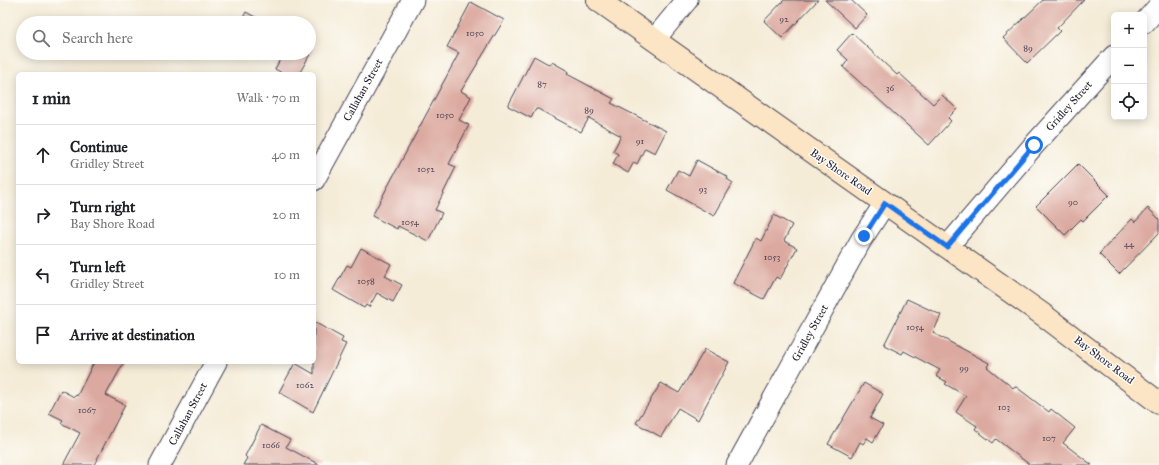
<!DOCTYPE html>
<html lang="en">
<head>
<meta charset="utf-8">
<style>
	:root { --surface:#fff; --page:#f2f2f2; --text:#202124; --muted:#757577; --line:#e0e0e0 }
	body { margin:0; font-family:"IM FELL Great Primer",serif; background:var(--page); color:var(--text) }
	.controls { position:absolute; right:12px; top:12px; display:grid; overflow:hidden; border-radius:6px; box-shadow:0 2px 10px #0003 }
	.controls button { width:36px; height:36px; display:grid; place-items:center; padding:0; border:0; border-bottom:1px solid var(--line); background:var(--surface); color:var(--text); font:20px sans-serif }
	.stop { position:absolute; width:12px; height:12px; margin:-9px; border:3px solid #1a73e8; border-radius:50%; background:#fff }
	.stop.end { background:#1a73e8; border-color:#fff; box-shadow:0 1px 4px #0008 }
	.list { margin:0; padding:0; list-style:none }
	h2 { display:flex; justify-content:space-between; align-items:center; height:52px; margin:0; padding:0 16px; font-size:17px }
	h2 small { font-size:13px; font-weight:400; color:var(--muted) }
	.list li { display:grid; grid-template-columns:26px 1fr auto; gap:12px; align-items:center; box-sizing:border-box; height:60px; padding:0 16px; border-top:1px solid var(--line) }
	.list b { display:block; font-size:15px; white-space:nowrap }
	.list p { margin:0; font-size:13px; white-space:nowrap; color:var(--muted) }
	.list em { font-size:13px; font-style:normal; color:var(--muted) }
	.icon { flex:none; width:22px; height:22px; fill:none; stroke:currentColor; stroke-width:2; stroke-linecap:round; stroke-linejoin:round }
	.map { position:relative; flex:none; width:1159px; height:465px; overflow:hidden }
	.search { position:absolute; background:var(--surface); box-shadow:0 2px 10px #0003; left:16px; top:16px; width:300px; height:44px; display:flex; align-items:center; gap:10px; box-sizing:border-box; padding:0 14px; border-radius:22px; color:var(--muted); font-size:15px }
	.panel { position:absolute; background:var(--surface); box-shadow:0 2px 10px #0003; left:16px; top:72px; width:300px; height:292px; border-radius:6px }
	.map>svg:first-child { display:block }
	.building { fill:#dba99f }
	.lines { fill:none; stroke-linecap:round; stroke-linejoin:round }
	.street-casing { stroke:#424053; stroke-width:23 }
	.secondary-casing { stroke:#424053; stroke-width:24 }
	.street { stroke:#fff; stroke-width:21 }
	.secondary { stroke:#fce5c4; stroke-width:22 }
	.route { stroke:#1a73e8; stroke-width:5 }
	.labels { text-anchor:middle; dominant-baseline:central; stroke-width:3; stroke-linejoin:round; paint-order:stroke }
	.number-label { font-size:9px; fill:#504454 }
	.street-label { font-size:11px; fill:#22223b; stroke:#fdfcf7 }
</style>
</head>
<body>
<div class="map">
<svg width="1159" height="465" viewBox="0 0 1159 465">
	<rect width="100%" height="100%" fill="#fdfcf7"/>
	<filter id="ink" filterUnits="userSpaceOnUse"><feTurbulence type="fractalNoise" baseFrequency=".025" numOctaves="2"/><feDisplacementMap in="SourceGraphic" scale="8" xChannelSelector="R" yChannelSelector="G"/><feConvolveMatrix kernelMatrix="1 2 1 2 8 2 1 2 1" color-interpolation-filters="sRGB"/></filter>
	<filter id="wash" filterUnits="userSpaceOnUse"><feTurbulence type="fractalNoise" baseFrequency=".012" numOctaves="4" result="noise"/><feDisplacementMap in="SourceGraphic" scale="16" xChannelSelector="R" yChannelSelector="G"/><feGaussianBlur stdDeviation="0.9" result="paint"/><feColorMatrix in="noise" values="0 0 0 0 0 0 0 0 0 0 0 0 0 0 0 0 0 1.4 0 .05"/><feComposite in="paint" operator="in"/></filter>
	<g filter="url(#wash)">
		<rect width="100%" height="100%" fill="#f5ecd8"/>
		<g id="blocks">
			<g class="building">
				<polygon points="784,0 818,0 782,38 764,21"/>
				<polygon points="825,0 851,0 867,15 855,28"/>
				<polygon points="1043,0 1084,0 1057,28 1060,31 1027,63 1003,38"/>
				<polygon points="471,2 504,20 461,91 471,97 459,120 469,125 449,164 456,167 435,210 442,213 428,241 398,226 397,229 372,216 459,53 447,47"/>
				<polygon points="246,12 266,23 240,23"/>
				<polygon points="852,33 897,75 899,73 933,104 942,95 957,109 948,118 951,121 929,145 843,67 848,60 837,50"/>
				<polygon points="309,47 313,49 299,74 284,74 275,69 282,56 276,53 309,53"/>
				<polygon points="534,56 550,65 552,62 568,71 567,74 614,99 611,103 666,131 655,153 645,148 637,164 634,162 628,173 613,164 618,154 613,151 621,136 589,118 581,132 538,109 536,109 531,118 508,106"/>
				<polygon points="697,160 728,177 727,179 733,183 714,216 667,190 678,170 689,176"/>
				<polygon points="1078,164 1109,195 1083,221 1081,219 1065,235 1036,206"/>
				<polygon points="1148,208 1159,219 1159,233 1119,274 1099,254 1132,219 1135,222"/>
				<polygon points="774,215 792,225 784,241 797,248 780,279 776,277 764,299 733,283 756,238 761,241"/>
				<polygon points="361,248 391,264 385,276 402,285 393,302 377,293 369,307 366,305 364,308 333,290 347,265 351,267"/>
				<polygon points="907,299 941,315 933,333 989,363 987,367 1013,388 1015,386 1049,412 1051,409 1075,428 1063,443 1092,465 1030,465 996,439 993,443 975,429 977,426 956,412 966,396 945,384 947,382 936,376 940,370 904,351 902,354 884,345"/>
				<polygon points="314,322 343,338 341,342 346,344 313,412 279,392 295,363 314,374"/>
				<polygon points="705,349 729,362 698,420 678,408 661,437 636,423 661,383 679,393"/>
				<polygon points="94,362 124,362 106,395 125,405 94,465 63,465 80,433 61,423 63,420 49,413 61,390 74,397 76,395 77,396"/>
				<polygon points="864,383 883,394 870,418 883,425 873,442 867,438 863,444 860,442 852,457 828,444"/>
				<polygon points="261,425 290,440 286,447 320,465 243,465 247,458 245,456"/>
			</g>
		</g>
	</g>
	<g filter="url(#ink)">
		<use href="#blocks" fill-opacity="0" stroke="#424053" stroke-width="1"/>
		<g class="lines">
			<g class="street-casing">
				<g id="street">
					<polyline points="1144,23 1159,6"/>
					<polyline points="654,40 687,0"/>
					<polyline points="314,180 413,0"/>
					<polyline points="947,247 1034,145 1114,56"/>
					<polyline points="160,465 216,362"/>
					<polyline points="737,465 861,240 885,203"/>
				</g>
			</g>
			<g class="secondary-casing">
				<polyline id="secondary" points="598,0 1042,314 1159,403"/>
			</g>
			<use href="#street" class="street"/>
			<use href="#secondary" class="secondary"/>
		</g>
	</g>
	<g class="lines" filter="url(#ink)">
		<polyline class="route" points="864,236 885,203 947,247 1034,145"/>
	</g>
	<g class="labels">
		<g class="number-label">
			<text x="784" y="18">92</text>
			<text x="475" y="32">1050</text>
			<text x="1028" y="47">89</text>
			<text x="542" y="83">87</text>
			<text x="890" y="87">36</text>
			<text x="589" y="109">89</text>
			<text x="445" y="114">1050</text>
			<text x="640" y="140">91</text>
			<text x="426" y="168">1052</text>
			<text x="703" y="188">93</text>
			<text x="1073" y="201">90</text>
			<text x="410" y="221">1054</text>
			<text x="1129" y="243">44</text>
			<text x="772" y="256">1053</text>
			<text x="366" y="280">1058</text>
			<text x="915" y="326">1054</text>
			<text x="964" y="367">99</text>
			<text x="305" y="384">1062</text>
			<text x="1004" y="406">103</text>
			<text x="87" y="409">1067</text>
			<text x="1049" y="437">107</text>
			<text x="271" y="444">1066</text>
		</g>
		<g class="street-label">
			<text transform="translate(363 90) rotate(-61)">Callahan Street</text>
			<text transform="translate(1069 106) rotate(-48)">Gridley Street</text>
			<text transform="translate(841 172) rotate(35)">Bay Shore Road</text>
			<text transform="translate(810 333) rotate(-61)">Gridley Street</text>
			<text transform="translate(1104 360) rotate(37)">Bay Shore Road</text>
			<text transform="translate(188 414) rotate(-62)">Callahan Street</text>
		</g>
	</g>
</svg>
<div class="controls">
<button>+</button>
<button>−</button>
<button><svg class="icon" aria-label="locate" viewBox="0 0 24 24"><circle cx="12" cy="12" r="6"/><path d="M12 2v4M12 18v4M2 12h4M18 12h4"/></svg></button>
</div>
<div class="stop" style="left:1034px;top:145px"></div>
<div class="stop end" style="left:864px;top:236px"></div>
<div class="search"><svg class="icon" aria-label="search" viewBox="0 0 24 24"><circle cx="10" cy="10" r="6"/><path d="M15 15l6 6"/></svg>Search here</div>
<section class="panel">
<h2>1 min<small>Walk · 70 m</small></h2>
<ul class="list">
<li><svg class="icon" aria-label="ahead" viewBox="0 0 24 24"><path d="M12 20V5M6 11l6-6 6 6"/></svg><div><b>Continue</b><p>Gridley Street</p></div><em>40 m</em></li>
<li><svg class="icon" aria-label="right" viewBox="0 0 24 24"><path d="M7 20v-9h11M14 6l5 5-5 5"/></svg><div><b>Turn right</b><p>Bay Shore Road</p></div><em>20 m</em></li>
<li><svg class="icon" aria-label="left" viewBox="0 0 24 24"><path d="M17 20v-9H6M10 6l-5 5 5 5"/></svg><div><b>Turn left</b><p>Gridley Street</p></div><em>10 m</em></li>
<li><svg class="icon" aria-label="arrive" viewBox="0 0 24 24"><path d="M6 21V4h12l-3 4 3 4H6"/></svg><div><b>Arrive at destination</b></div></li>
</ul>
</section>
</div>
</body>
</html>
